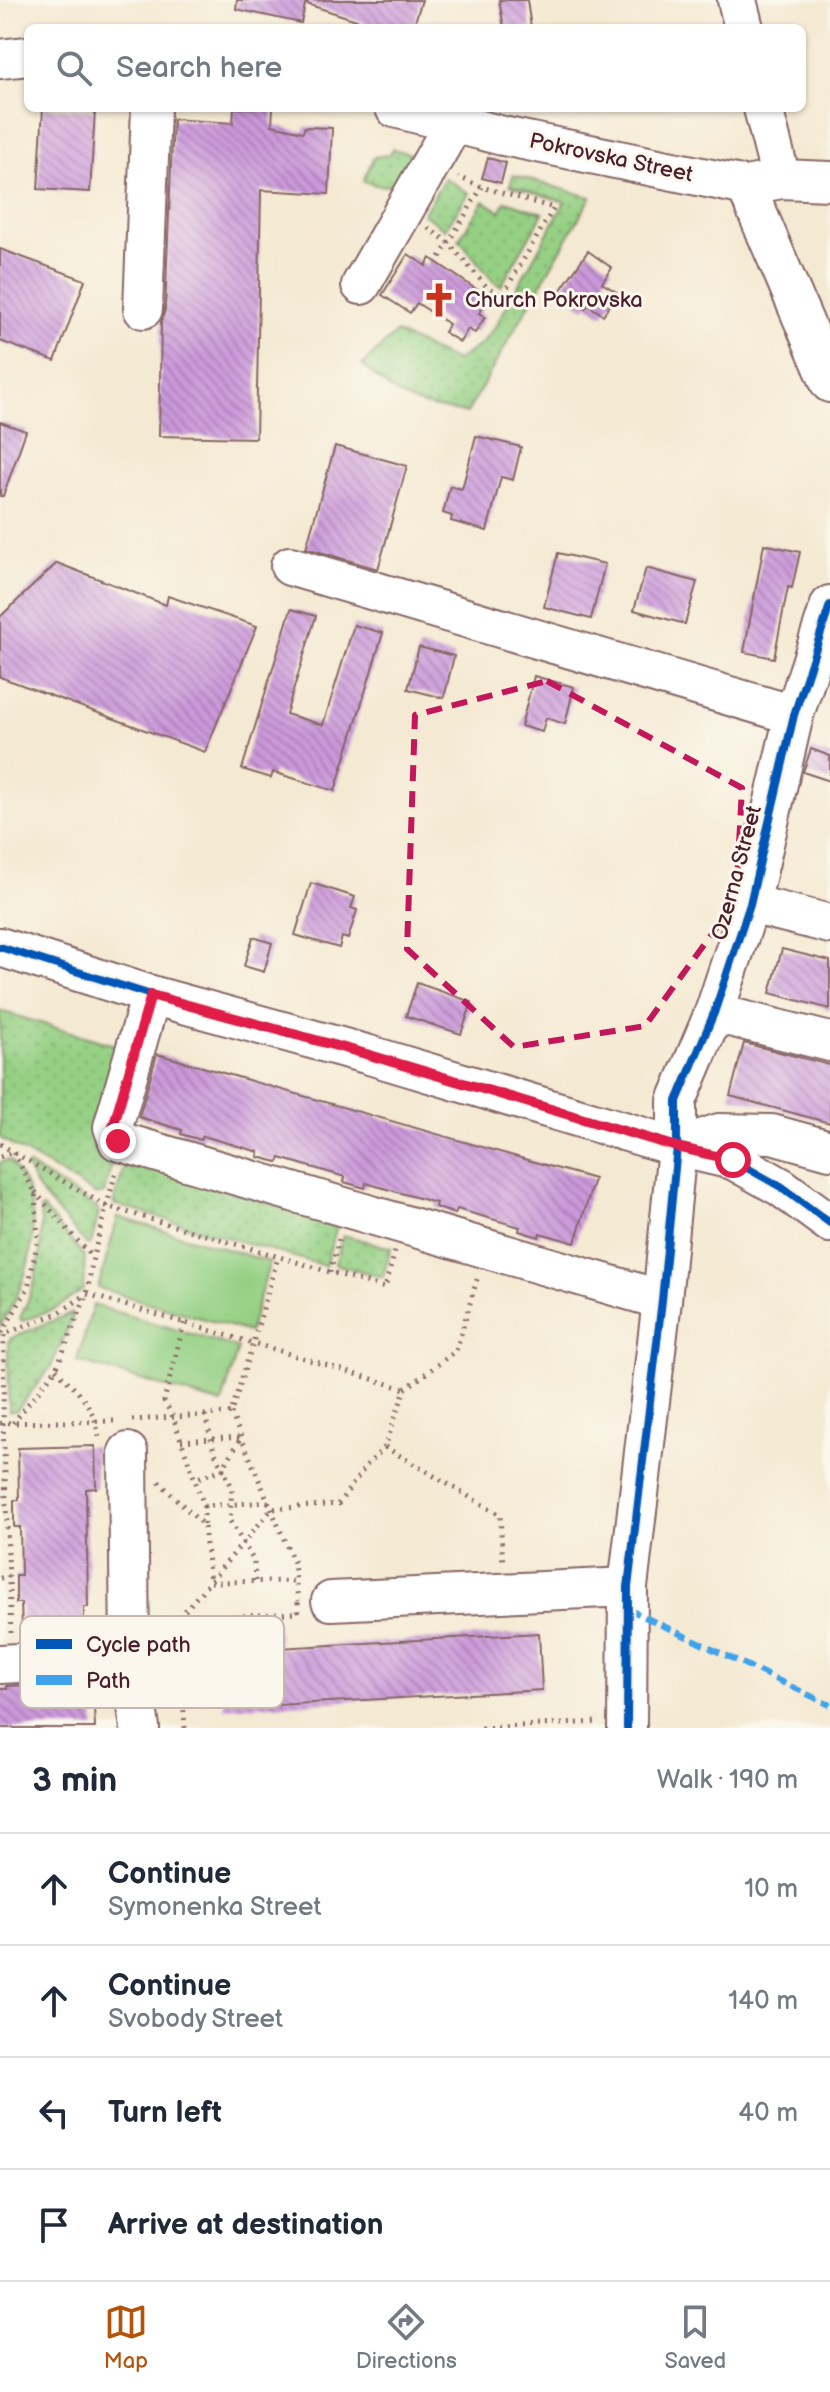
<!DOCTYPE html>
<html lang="en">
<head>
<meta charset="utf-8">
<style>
	:root { --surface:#fff; --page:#f6f6f7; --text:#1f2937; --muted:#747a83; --line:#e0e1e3; --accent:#b45309 }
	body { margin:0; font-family:"Balsamiq Sans",sans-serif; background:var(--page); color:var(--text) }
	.stop { position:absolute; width:24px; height:24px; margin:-18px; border:6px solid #e11d48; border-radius:50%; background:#fff }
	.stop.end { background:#e11d48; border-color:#fff; box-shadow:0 2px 8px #0008 }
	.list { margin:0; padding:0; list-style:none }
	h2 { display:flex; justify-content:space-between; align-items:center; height:104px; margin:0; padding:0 32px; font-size:34px }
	h2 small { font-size:26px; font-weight:400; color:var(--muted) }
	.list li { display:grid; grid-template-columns:52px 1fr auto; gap:24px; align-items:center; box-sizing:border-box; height:112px; padding:0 32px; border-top:2px solid var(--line) }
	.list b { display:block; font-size:30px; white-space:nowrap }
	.list p { margin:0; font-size:26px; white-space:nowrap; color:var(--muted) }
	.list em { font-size:26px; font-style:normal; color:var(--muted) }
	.icon { flex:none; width:44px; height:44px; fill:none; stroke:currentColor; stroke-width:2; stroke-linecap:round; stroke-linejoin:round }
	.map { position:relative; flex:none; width:830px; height:1728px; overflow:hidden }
	.search { position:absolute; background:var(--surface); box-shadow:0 2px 6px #0004; left:24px; right:24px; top:24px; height:88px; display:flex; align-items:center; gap:20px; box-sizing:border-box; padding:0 28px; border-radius:12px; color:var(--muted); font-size:30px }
	.sheet { height:552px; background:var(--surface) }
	nav { display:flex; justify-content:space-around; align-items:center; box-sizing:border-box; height:112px; border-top:2px solid var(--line); background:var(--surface); font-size:22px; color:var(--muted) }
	nav a { display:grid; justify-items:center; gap:4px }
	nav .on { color:var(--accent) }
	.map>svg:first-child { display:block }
	.green { fill:url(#green-dots); stroke:#707858; stroke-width:2 }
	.pitch { fill:#95d084; stroke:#707858; stroke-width:2 }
	.building { fill:url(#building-back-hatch) }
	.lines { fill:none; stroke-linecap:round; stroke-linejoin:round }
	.minor-casing { stroke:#866665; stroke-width:42 }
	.path { stroke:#866665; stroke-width:5; stroke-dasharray:2 6; stroke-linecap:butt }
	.minor { stroke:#fff; stroke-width:38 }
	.quiet { stroke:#40a2eb; stroke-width:6; stroke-dasharray:12 6; stroke-linecap:butt }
	.cycleway-casing { stroke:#fbf7ec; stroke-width:13 }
	.cycleway { stroke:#0057b8; stroke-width:8 }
	.route { stroke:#e11d48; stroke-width:10 }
	.marked { fill:none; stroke:#c2185b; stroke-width:6; stroke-dasharray:16 10; stroke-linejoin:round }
	.labels { text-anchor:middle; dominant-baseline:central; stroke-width:6; stroke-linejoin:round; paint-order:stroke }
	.street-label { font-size:22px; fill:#4a1f2b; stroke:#fbf7ec }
	.poi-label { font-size:22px; fill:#4a1f2b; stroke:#fbf7ec; text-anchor:start }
	.key { fill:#fbf7ec; stroke:#c6b6b2; stroke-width:2 }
	.key-label { font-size:22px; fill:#4a1f2b }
</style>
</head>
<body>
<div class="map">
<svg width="830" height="1728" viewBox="0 0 830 1728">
	<defs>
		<pattern id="green-dots" width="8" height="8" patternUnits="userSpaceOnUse" patternTransform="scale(2)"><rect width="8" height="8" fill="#95d084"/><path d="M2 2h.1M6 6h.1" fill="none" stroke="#82b272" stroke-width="1.8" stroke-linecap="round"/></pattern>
		<pattern id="building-back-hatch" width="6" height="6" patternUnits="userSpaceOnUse" patternTransform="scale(2)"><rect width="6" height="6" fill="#cb99da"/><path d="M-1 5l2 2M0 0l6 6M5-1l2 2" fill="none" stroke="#a77cb1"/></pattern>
	</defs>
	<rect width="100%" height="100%" fill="#fbf7ec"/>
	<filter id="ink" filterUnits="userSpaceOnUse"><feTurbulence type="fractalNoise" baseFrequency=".0125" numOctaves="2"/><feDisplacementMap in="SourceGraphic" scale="16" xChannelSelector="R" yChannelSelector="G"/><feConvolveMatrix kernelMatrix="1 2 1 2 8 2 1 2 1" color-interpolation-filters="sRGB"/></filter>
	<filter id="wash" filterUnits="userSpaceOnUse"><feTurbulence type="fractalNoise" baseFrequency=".006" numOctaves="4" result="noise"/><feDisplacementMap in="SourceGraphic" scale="32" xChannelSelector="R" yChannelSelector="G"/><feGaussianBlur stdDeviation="1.8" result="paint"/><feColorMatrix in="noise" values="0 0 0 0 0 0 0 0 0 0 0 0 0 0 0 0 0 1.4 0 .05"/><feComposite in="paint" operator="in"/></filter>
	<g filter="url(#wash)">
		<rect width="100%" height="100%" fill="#f4e9d2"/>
		<g class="green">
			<path d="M393,149l29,8c-19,26 -26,36 -59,24l11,-24 15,-2z"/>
			<path d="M513,175l78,22 -124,216c-56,-9 -62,-9 -105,-48l34,-32 60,28 25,-17 14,-17 70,-125 -55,-17z"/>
			<polygon points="445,178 469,193 445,229 423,214"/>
			<polygon points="484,201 500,211 506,201 543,213 501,286 493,281 459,239"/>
			<polygon points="0,1011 128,1049 99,1149 114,1156 104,1193 97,1195 0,1138"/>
			<path d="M7,1160l4,1c6,11 15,22 18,34 11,44 -4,95 -29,131v-163z"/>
			<polygon points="126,1161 338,1223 325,1266 113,1204"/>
			<polygon points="28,1165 97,1208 99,1213 91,1244 87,1245 38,1190 26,1167"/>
			<path d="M43,1208l42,49 -2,33 -28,19 -33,12 -2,-3c18,-36 24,-70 20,-109z"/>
			<polygon points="343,1235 391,1248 383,1277 335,1264"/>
			<polygon points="71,1313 73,1316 51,1367 16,1411 9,1411 8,1342 11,1338"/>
		</g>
		<g class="pitch">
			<polygon points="118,1217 270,1262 249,1332 98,1288"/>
			<polygon points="93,1305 238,1348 222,1404 77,1361"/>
		</g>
		<g id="blocks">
			<g class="building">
				<polygon points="237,0 306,0 301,23 236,9"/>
				<polygon points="308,0 422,0 413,28 381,28 307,4"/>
				<polygon points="499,0 527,0 531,28 504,28"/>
				<polygon points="43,108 95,111 90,192 38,189"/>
				<polygon points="234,108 273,108 272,125 303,132 305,127 332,128 329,194 261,190 256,438 159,436 161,322 165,310 173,119 233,123"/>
				<polygon points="488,158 506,163 501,183 482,178"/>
				<polygon points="0,249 85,280 55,361 0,341"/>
				<polygon points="588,251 612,268 602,283 618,293 603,315 588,305 585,308 560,291"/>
				<polygon points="408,254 426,266 430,258 489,298 479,313 485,317 475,333 468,329 460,342 444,332 449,324 417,303 410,313 382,295"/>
				<polygon points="0,422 26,431 3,496 0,496"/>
				<polygon points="476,436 521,447 513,480 501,477 487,531 451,521 452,516 443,513 450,486 462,489"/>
				<polygon points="335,446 407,466 378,569 306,548"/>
				<polygon points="764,544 800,552 792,588 788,587 774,658 744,652"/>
				<polygon points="558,553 605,564 591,619 544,607"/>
				<polygon points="57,563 166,605 168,596 257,626 205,752 0,677 0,617"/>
				<polygon points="646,568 697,582 685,624 634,610"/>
				<polygon points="291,609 316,616 286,714 323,725 354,625 383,633 335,791 273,772 271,778 242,769"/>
				<polygon points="419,647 454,656 444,698 408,689"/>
				<polygon points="534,676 574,687 565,724 546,718 542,732 521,726"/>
				<polygon points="811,749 830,756 830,781 803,772"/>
				<polygon points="311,883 355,897 351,908 357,910 348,939 342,937 339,948 295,935"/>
				<polygon points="253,937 272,943 264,972 244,966"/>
				<polygon points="782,949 830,961 830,1009 770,993"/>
				<polygon points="417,983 472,1002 461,1034 406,1016"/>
				<polygon points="744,1043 830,1065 830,1123 730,1096"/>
				<polygon points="157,1054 594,1179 575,1243 540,1233 539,1237 519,1231 520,1227 457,1209 455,1214 435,1207 436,1203 366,1183 365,1188 344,1182 345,1177 280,1158 278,1162 258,1157 259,1152 203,1136 201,1140 181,1134 182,1130 139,1117"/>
				<polygon points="95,1446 96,1488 86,1489 88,1607 84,1607 84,1626 22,1627 21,1603 16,1603 16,1575 21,1575 20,1527 14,1527 14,1500 19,1500 18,1448"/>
				<polygon points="278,1621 279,1648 539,1633 542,1690 224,1708 219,1624"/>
				<polygon points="64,1683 65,1687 93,1686 95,1728 0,1728 0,1689 7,1689 7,1686"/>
			</g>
		</g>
	</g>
	<g filter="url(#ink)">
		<use href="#blocks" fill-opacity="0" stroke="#866665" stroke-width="2"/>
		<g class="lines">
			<g class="minor-casing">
				<g id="minor">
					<polyline points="737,0 744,28"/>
					<polyline points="0,59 28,56"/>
					<polyline points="395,108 503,136 746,186 781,179 830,181"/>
					<polyline points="763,108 781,179"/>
					<polyline points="746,186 830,383"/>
					<polyline points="361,285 454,123"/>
					<polyline points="143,309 151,108"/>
					<polyline points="290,566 794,715"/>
					<polyline points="750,904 830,924"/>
					<polyline points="0,947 151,995 366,1054 677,1147 733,1160 781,1187 830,1223"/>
					<polyline points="151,995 113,1127 118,1141 662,1300"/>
					<polyline points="714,1013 830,1042"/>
					<polyline points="687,1144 719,1133 772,1134 830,1150"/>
					<polyline points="128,1452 130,1657 140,1728"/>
					<polyline points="331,1601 628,1587"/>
					<polyline points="0,1664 130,1657"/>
					<polyline points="627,1728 628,1587 662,1300 677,1147 677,1101 714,1013 750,904 794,715 830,605"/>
				</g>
			</g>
			<g class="path">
				<polyline points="428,228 448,242 486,286 502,296 554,208 482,187 458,177"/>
				<polyline points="440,257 482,187"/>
				<polyline points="0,1144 13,1152 35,1192 38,1239 28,1288 0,1336"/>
				<polyline points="0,1157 13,1152 106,1206 385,1288 395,1251"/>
				<polyline points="35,1192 92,1257"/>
				<polyline points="330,1272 340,1236"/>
				<polyline points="184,1323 164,1401 173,1417 204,1506 269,1502"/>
				<path d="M56,1369c21,23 41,38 43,72"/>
				<polyline points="231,1413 294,1563 298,1601"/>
				<polyline points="205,1415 214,1451 232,1487 230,1521 254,1561 255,1582"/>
				<polyline points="132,1420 231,1413 253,1343 405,1389"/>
				<polyline points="0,1423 118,1421"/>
				<polyline points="13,1423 56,1369 87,1294 93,1257 116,1171"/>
				<polyline points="181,1441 241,1437 223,1469 195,1479"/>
				<polyline points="385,1447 500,1515 503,1565"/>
				<polyline points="159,1482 204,1526 210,1582 296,1581"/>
				<polyline points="204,1506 204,1525"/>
				<polyline points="0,1578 9,1576"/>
				<polyline points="179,1619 298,1613 298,1602"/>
				<polyline points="11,1633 3,1423 4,1334 57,1314 87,1294 253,1343 278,1257"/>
				<polyline points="185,1728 178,1619 272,1509 338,1504 367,1465 385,1447 405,1389 456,1351 478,1276"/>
				<polyline points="481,1728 598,1722"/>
			</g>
			<use href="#minor" class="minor"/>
			<polyline class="quiet" points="628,1609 830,1705"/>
			<g class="cycleway-casing">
				<g id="cycleway">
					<polyline points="0,947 151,995 366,1054 677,1147 733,1160 781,1187 830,1223"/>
					<polyline points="627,1728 628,1587 662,1300 677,1147 677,1101 714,1013 750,904 794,715 830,605"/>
				</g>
			</g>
			<use href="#cycleway" class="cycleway"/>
		</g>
	</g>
	<g class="lines" filter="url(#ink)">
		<polyline class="route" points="118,1141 113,1127 151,995 366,1054 677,1147 733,1160"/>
	</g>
	<path class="marked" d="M547,681l195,107 -6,113 -91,125 -131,21 -107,-98 8,-234z"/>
	<defs>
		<g id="church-bare" transform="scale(2.76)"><path d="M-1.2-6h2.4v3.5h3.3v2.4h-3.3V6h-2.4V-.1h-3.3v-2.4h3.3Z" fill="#c8321e" stroke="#fbf7ec" stroke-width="2.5" paint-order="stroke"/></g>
	</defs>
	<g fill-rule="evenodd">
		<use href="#church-bare" x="439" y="300"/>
	</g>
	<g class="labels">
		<g class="street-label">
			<text transform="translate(611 158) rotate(12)">Pokrovska Street</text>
			<text transform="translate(737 873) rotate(-75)">Ozerna Street</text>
		</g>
		<g class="poi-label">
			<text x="465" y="300">Church Pokrovska</text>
		</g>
	</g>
	<rect x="20" y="1616" width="264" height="92" rx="12" class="key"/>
	<rect x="36" y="1639" width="36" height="10" fill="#0057b8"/>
	<rect x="36" y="1675" width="36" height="10" fill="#40a2eb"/>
	<g class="key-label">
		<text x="86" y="1652">Cycle path</text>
		<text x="86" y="1688">Path</text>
	</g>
</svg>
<div class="stop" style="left:733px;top:1160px"></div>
<div class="stop end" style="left:118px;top:1141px"></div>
<div class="search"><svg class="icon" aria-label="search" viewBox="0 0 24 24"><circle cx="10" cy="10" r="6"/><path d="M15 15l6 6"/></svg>Search here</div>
</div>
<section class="sheet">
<h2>3 min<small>Walk · 190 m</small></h2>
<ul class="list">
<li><svg class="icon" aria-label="ahead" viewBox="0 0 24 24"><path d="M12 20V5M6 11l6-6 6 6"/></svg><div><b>Continue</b><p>Symonenka Street</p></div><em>10 m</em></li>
<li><svg class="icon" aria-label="ahead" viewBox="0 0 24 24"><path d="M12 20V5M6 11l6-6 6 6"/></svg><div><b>Continue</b><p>Svobody Street</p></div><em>140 m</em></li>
<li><svg class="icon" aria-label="left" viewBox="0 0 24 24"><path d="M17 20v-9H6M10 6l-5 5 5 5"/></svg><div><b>Turn left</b></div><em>40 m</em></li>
<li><svg class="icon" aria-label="arrive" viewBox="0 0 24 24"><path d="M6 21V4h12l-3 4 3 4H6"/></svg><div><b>Arrive at destination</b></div></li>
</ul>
</section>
<nav>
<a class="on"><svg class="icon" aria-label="map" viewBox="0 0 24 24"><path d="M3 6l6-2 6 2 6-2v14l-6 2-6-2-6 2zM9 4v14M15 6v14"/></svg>Map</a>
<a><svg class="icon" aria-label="directions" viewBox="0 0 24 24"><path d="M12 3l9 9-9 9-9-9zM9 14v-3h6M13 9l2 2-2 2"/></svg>Directions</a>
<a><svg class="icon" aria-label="saved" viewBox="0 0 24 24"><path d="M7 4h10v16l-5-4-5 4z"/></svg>Saved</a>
</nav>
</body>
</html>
